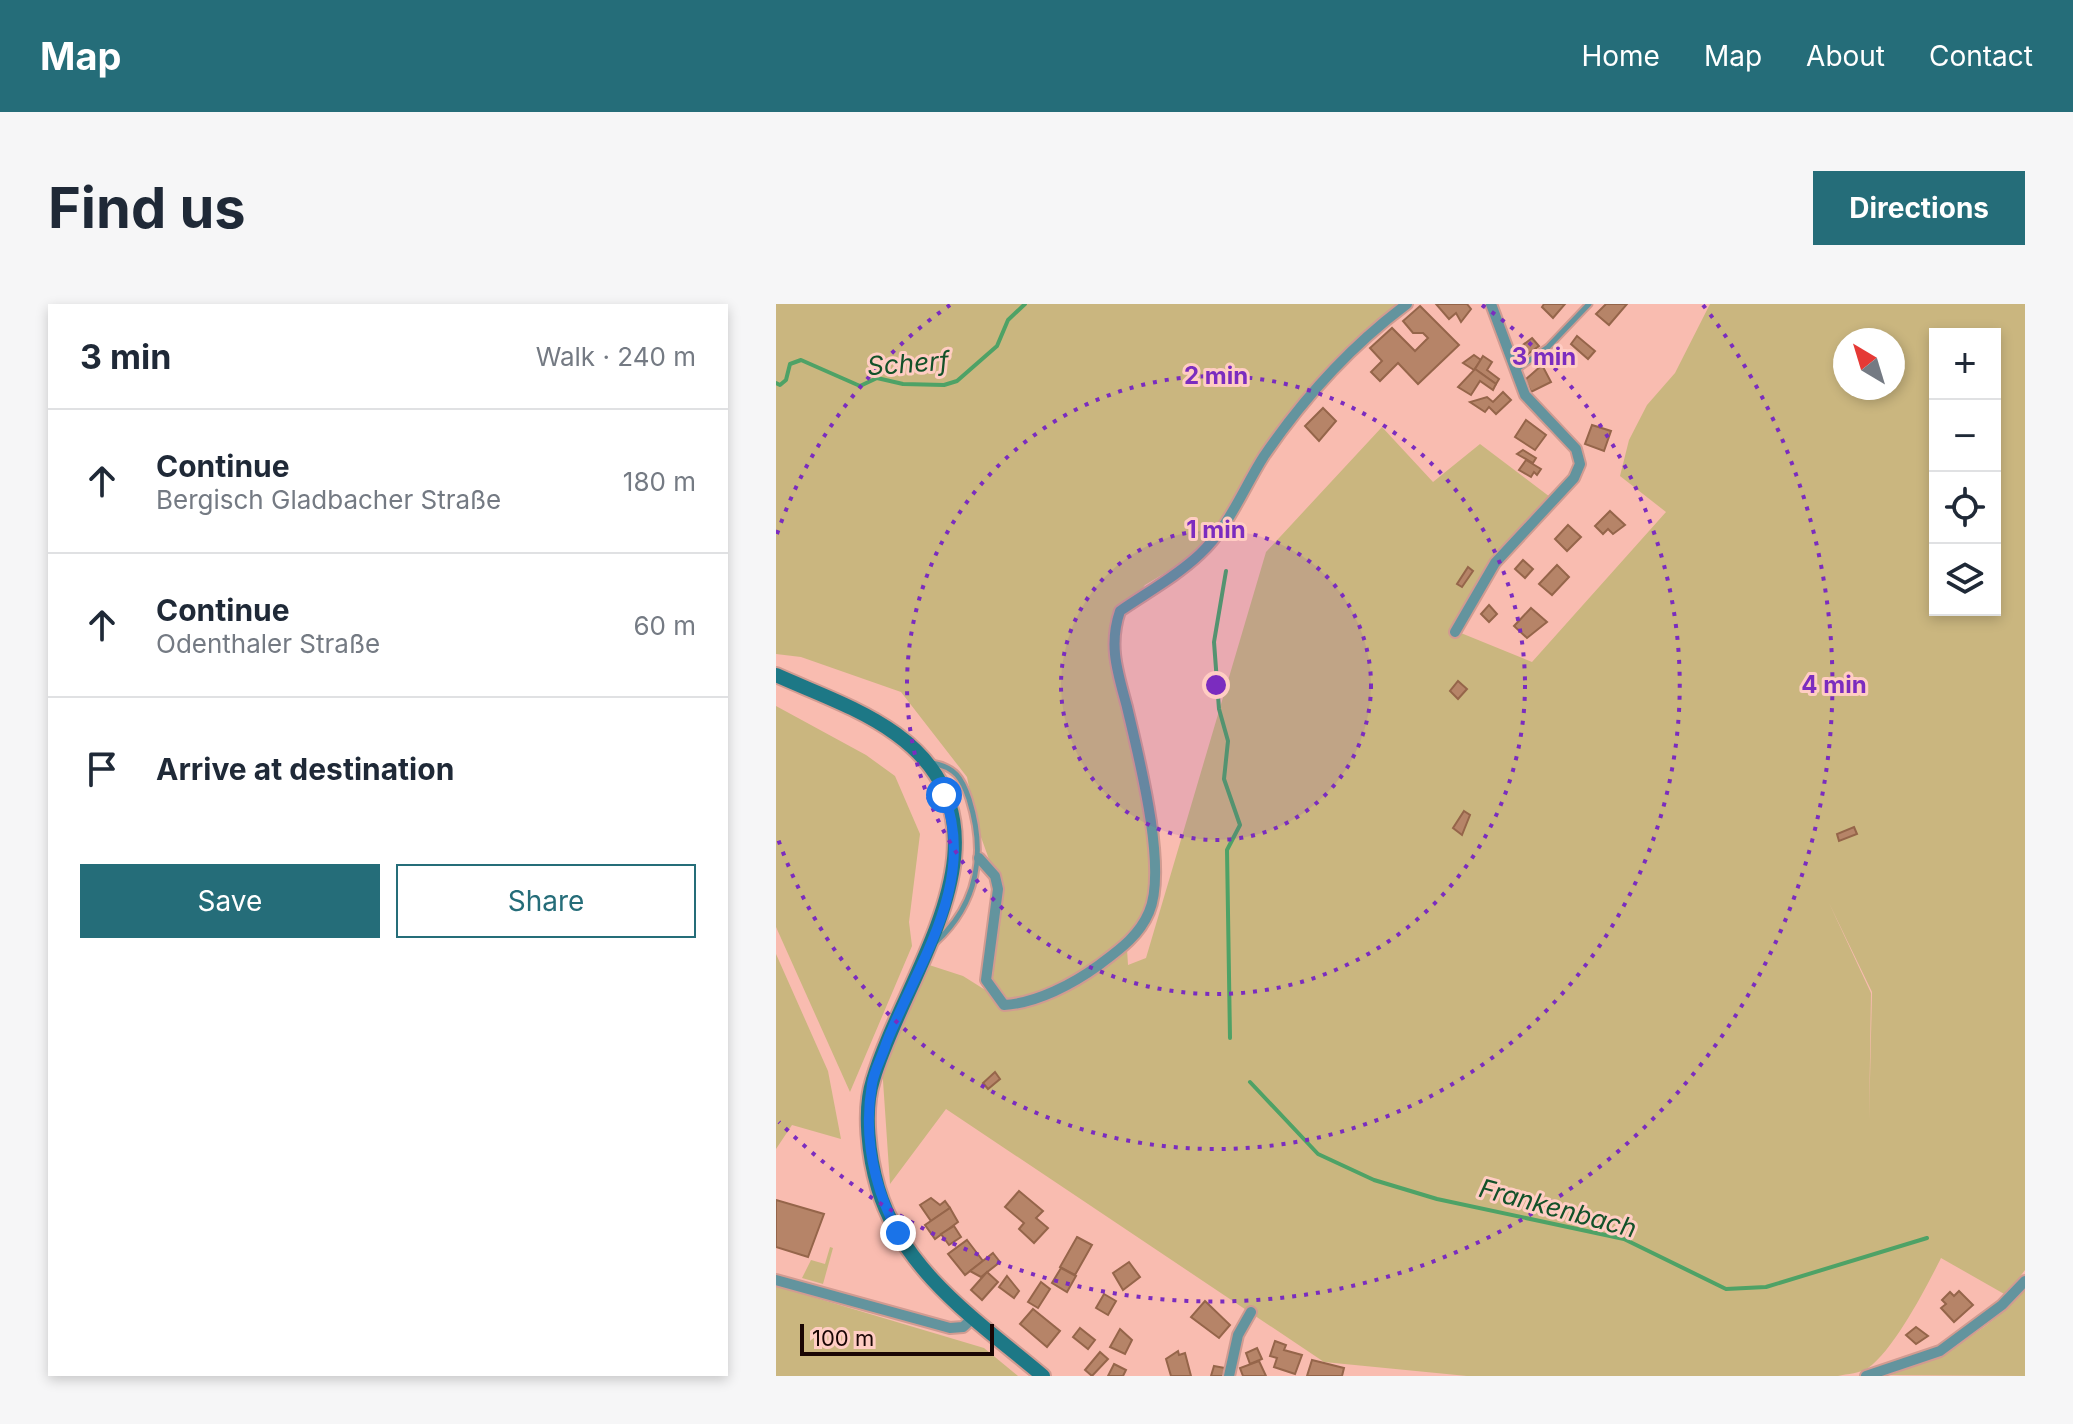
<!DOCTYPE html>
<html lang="en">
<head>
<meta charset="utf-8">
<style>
	:root { --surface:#fff; --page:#f6f6f7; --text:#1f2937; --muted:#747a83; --line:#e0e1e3; --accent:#256d79 }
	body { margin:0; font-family:Inter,sans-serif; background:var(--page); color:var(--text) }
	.controls { position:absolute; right:24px; top:24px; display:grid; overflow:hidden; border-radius:0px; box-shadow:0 4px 12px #0003 }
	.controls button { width:72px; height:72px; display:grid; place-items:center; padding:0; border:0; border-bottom:2px solid var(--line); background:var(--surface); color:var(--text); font:40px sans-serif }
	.compass { position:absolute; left:1057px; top:24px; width:72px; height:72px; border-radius:50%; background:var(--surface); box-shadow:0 4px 12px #0003; rotate:322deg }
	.scale { position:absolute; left:24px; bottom:20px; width:194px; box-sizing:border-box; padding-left:8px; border:4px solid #1a0604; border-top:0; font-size:22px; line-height:28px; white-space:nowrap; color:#1a0604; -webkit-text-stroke:6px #ffcdc3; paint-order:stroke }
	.stop { position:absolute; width:24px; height:24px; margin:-18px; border:6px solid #1a73e8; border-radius:50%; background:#fff }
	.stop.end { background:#1a73e8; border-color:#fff; box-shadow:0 2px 8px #0008 }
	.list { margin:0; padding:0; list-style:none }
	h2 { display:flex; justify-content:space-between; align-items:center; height:104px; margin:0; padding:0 32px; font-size:34px }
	h2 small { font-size:26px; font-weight:400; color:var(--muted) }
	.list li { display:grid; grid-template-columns:52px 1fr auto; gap:24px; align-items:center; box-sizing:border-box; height:144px; padding:0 32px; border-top:2px solid var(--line) }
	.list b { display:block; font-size:30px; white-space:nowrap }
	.list p { margin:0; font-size:26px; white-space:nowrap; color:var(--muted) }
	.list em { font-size:26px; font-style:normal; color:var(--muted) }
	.actions { display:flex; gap:16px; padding:24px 32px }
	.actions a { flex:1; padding:18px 0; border:2px solid var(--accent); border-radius:0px; text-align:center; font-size:28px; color:var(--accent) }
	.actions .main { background:var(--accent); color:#fff }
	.icon { flex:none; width:44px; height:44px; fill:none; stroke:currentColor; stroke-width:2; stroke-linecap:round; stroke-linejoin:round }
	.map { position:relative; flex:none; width:1249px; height:1072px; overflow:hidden; border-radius:0px }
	header { display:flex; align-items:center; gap:48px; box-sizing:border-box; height:112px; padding:0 40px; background:var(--accent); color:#fff }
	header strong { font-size:38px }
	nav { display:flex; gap:44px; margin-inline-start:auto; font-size:28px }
	.intro { display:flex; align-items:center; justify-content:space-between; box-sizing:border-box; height:192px; padding:0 48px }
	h1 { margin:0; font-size:56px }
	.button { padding:20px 36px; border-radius:0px; background:var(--accent); color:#fff; font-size:28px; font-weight:700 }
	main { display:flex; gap:48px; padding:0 48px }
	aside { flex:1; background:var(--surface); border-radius:0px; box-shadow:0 4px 12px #0003 }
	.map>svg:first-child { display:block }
	.green { fill:#cab67f; fill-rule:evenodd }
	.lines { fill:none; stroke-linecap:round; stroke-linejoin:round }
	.stream { stroke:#4ea266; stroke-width:4 }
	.building { fill:#b68468; stroke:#95654a; stroke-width:2 }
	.service-casing { stroke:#d19b91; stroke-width:9 }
	.minor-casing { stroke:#d19b91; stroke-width:14 }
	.secondary-casing { stroke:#d19b91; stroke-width:18 }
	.service { stroke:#63949e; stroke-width:5 }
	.minor { stroke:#63949e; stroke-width:10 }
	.secondary { stroke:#1d7886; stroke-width:14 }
	.route { stroke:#1a73e8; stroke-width:10 }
	.ring { fill:none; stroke:#7b2cbf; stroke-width:4; stroke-dasharray:4 8 }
	.labels { text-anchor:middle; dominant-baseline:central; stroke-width:6; stroke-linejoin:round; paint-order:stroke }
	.water-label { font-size:26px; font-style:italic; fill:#135129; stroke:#ffcdc3 }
	.centre { fill:#7b2cbf; stroke:#ffcdc3; stroke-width:4 }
	.ring-label { font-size:24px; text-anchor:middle; font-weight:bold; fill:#7b2cbf; stroke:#ffcdc3; stroke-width:6; stroke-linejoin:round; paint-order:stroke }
</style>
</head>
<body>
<header>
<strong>Map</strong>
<nav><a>Home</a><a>Map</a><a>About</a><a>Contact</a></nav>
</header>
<div class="intro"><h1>Find us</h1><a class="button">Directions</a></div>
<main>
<aside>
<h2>3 min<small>Walk · 240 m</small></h2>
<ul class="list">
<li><svg class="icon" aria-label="ahead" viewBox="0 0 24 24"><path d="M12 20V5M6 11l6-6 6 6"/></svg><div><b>Continue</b><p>Bergisch Gladbacher Straße</p></div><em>180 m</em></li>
<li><svg class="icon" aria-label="ahead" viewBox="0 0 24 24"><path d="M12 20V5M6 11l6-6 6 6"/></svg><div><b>Continue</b><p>Odenthaler Straße</p></div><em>60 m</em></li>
<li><svg class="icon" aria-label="arrive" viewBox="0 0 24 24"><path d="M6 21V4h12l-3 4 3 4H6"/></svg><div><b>Arrive at destination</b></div></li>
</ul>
<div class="actions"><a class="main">Save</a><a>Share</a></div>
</aside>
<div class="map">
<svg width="1249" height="1072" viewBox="0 0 1249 1072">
	<rect width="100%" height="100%" fill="#f9bcb0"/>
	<g class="green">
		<polygon points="0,0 625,0 529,99 424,248 369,281 337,322 362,450 378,582 366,623 314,667 243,700 218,689 210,676 219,572 201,522 191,473 125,388 25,353 0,350"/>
		<path d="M934,0h315v966l-19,25 -65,-37c-14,28 -47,92 -73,110 -7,5 -21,6 -30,8h-371l-143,-14 -378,-253 -56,75 -8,-118 44,-102 37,12 51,32 71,-27 42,-32 1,16 18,-7 120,-406 116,-125 51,55 47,-38 74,56 -59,63 -39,68 76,31 134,-150 -46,-36 9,-36 18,-35 28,-32zM1159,30h60v276h-60zM1069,36h48v48h-48zM1053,599l43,89 -3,130 2,-129z"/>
		<polygon points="0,402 90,451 119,472 144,530 133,618 136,642 74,788 0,623"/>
		<polygon points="0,650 52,767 65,835 16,821 0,845"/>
		<polygon points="54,943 57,944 47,980 26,974 35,956 49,960"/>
		<polygon points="0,982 208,1044 242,1072 0,1072"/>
		<path d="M1249,985v87l-141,-1c55,-17 102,-41 141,-86z"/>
	</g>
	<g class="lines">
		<g class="stream">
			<polyline points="0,79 4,81 10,76 14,60 25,56 84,82 101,74 127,80 168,81 181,77 221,42 232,16 249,0"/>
			<polyline points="450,267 438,338 443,405 452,437 448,475 464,521 451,546 454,734"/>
			<polyline points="474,778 542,850 598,876 661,895 848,935 950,985 990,983 1151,934"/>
		</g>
	</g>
	<g class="building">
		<polygon points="660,0 691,0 695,5 685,18 680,9 673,15"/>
		<polygon points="768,0 789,0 777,14 766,3"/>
		<polygon points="830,0 851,0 833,21 820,10"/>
		<polygon points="644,2 683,41 642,80 622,59 604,77 595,68 606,57 594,44 616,24 639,47 652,34 647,29 637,29 627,17"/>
		<polygon points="801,32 819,47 812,55 795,40"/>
		<polygon points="756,34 763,42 749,52 743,44"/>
		<polygon points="698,51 705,56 698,66 687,59"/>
		<polygon points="707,52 716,58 711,66 723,75 720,80 699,65"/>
		<polygon points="766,61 775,78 755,88 749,76"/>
		<polygon points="699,65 720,80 717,86 704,77 695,91 682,83"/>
		<polygon points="727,88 735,96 720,110 713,103 709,108 694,98 711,93 717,98"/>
		<polygon points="547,104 560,117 543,137 529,122"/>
		<polygon points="750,116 770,131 759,146 739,133"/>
		<polygon points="816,121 835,127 828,147 809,140"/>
		<polygon points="747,146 760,154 757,159 741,150"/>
		<polygon points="750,156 765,165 761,171 758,168 755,173 743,166"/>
		<polygon points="834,207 849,221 837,230 832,225 827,230 819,222"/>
		<polygon points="792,221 805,233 791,247 779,235"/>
		<polygon points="747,256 757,265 749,274 739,265"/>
		<polygon points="781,261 793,273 776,291 763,280"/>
		<polygon points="692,263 697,267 686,283 681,280"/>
		<polygon points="713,301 721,310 713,318 705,310"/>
		<polygon points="755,304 771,318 751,334 738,322"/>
		<polygon points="682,377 691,385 682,395 674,387"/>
		<polygon points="688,507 694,511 686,531 677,524"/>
		<polygon points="1078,523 1081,530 1063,537 1061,530"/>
		<polygon points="219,768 224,775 212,785 207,779"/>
		<polygon points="243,887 267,907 260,914 272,924 258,939 243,925 248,919 229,903"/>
		<polygon points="155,894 164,901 169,897 174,904 155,917 144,901"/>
		<polygon points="0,896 48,910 32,953 0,943"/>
		<polygon points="174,904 182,918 159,935 149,921"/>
		<polygon points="178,922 185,933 173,941 165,930"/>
		<polygon points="301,933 316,941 299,971 284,963"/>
		<polygon points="191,936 207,957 189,971 172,950"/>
		<polygon points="217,949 224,958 205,973 194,967"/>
		<polygon points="353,958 364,973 347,986 337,969"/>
		<polygon points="285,964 300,972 291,988 276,979"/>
		<polygon points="211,968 222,978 206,996 195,986"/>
		<polygon points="231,972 243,987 238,994 223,983"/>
		<polygon points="265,978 274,985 262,1004 252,998"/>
		<polygon points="1183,987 1197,1001 1178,1018 1165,1004 1170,1000 1166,996 1174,988 1178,992"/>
		<polygon points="328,990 340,997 332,1011 320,1004"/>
		<polygon points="429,997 454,1021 443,1034 415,1013"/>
		<polygon points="257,1005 284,1027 271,1043 244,1020"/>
		<polygon points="1140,1023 1152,1032 1140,1040 1130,1031"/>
		<polygon points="304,1024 319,1036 312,1045 297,1033"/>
		<polygon points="344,1025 356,1036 349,1050 334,1043"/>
		<polygon points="499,1037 510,1041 508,1046 526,1051 519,1070 498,1063 501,1054 494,1052"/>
		<polygon points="481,1044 486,1055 474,1060 470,1049"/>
		<polygon points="402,1047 403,1051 409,1049 415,1072 395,1072 390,1055"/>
		<polygon points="324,1048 332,1055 316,1072 309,1066"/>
		<polygon points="536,1056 568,1064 566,1072 531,1072"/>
		<polygon points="483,1057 490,1072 467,1072 464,1064"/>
		<polygon points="338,1060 350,1066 347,1072 332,1072"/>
		<polygon points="438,1062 449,1064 447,1072 435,1072"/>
	</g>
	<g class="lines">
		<g class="service-casing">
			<g id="service">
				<polyline points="740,66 772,43 813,0"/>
				<path d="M156,459c23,4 30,15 37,36 17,54 9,104 -33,143"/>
			</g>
		</g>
		<g class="minor-casing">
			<g id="minor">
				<polyline points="679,328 719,259 798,174 804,160 800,145 749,91 715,0"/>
				<path d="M203,554l16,18 3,13 -12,91 18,25c33,-2 69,-21 95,-40 20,-15 40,-29 50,-53 19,-43 -11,-158 -22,-205 -9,-34 -19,-61 -7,-96 26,-18 57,-35 80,-57 29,-27 43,-65 64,-98 39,-57 88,-111 143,-152"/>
				<polyline points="0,976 174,1024 187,1023 197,1014"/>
				<polyline points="453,1072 462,1031 475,1008"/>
				<polyline points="1090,1072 1164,1047 1226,1001 1249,977"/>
			</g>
		</g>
		<g class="secondary-casing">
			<path id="secondary" d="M0,371c40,18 84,33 120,59 130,94 9,237 -23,346 -10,31 -4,77 5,108 25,84 101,134 165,188"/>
		</g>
		<use href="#service" class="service"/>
		<use href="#minor" class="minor"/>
		<use href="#secondary" class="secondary"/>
	</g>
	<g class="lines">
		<path class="route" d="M122,929c-24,-46 -35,-96 -26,-149 2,-13 10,-27 14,-40 31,-80 92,-161 58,-249"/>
	</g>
	<circle cx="440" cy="381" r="155" fill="#7b2cbf" fill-opacity=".12"/>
	<g class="ring">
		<circle cx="440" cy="381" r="155"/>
		<circle cx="440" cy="381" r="309"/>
		<path d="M1 230A464 464 0 0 1 174 1M706 1A464 464 0 1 1 1 532"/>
		<path d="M927 1A618 618 0 0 1 3 818"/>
	</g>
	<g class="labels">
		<g class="water-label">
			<text transform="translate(132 59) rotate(-4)">Scherf</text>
			<text transform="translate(782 904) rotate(15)">Frankenbach</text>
		</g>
	</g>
	<circle cx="440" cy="381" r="12" class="centre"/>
	<g class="ring-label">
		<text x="768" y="61">3 min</text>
		<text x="440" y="80">2 min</text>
		<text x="440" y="234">1 min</text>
		<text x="1058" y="389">4 min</text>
	</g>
</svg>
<div class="controls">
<button>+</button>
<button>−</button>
<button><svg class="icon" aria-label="locate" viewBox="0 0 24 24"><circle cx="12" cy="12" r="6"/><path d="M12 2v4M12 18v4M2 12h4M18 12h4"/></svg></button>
<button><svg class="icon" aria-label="layers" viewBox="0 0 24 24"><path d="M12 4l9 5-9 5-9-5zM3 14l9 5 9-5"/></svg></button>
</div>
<svg class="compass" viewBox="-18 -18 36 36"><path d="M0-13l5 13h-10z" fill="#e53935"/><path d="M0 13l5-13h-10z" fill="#747a83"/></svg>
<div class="scale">100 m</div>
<div class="stop" style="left:168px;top:491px"></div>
<div class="stop end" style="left:122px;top:929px"></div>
</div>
</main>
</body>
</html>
